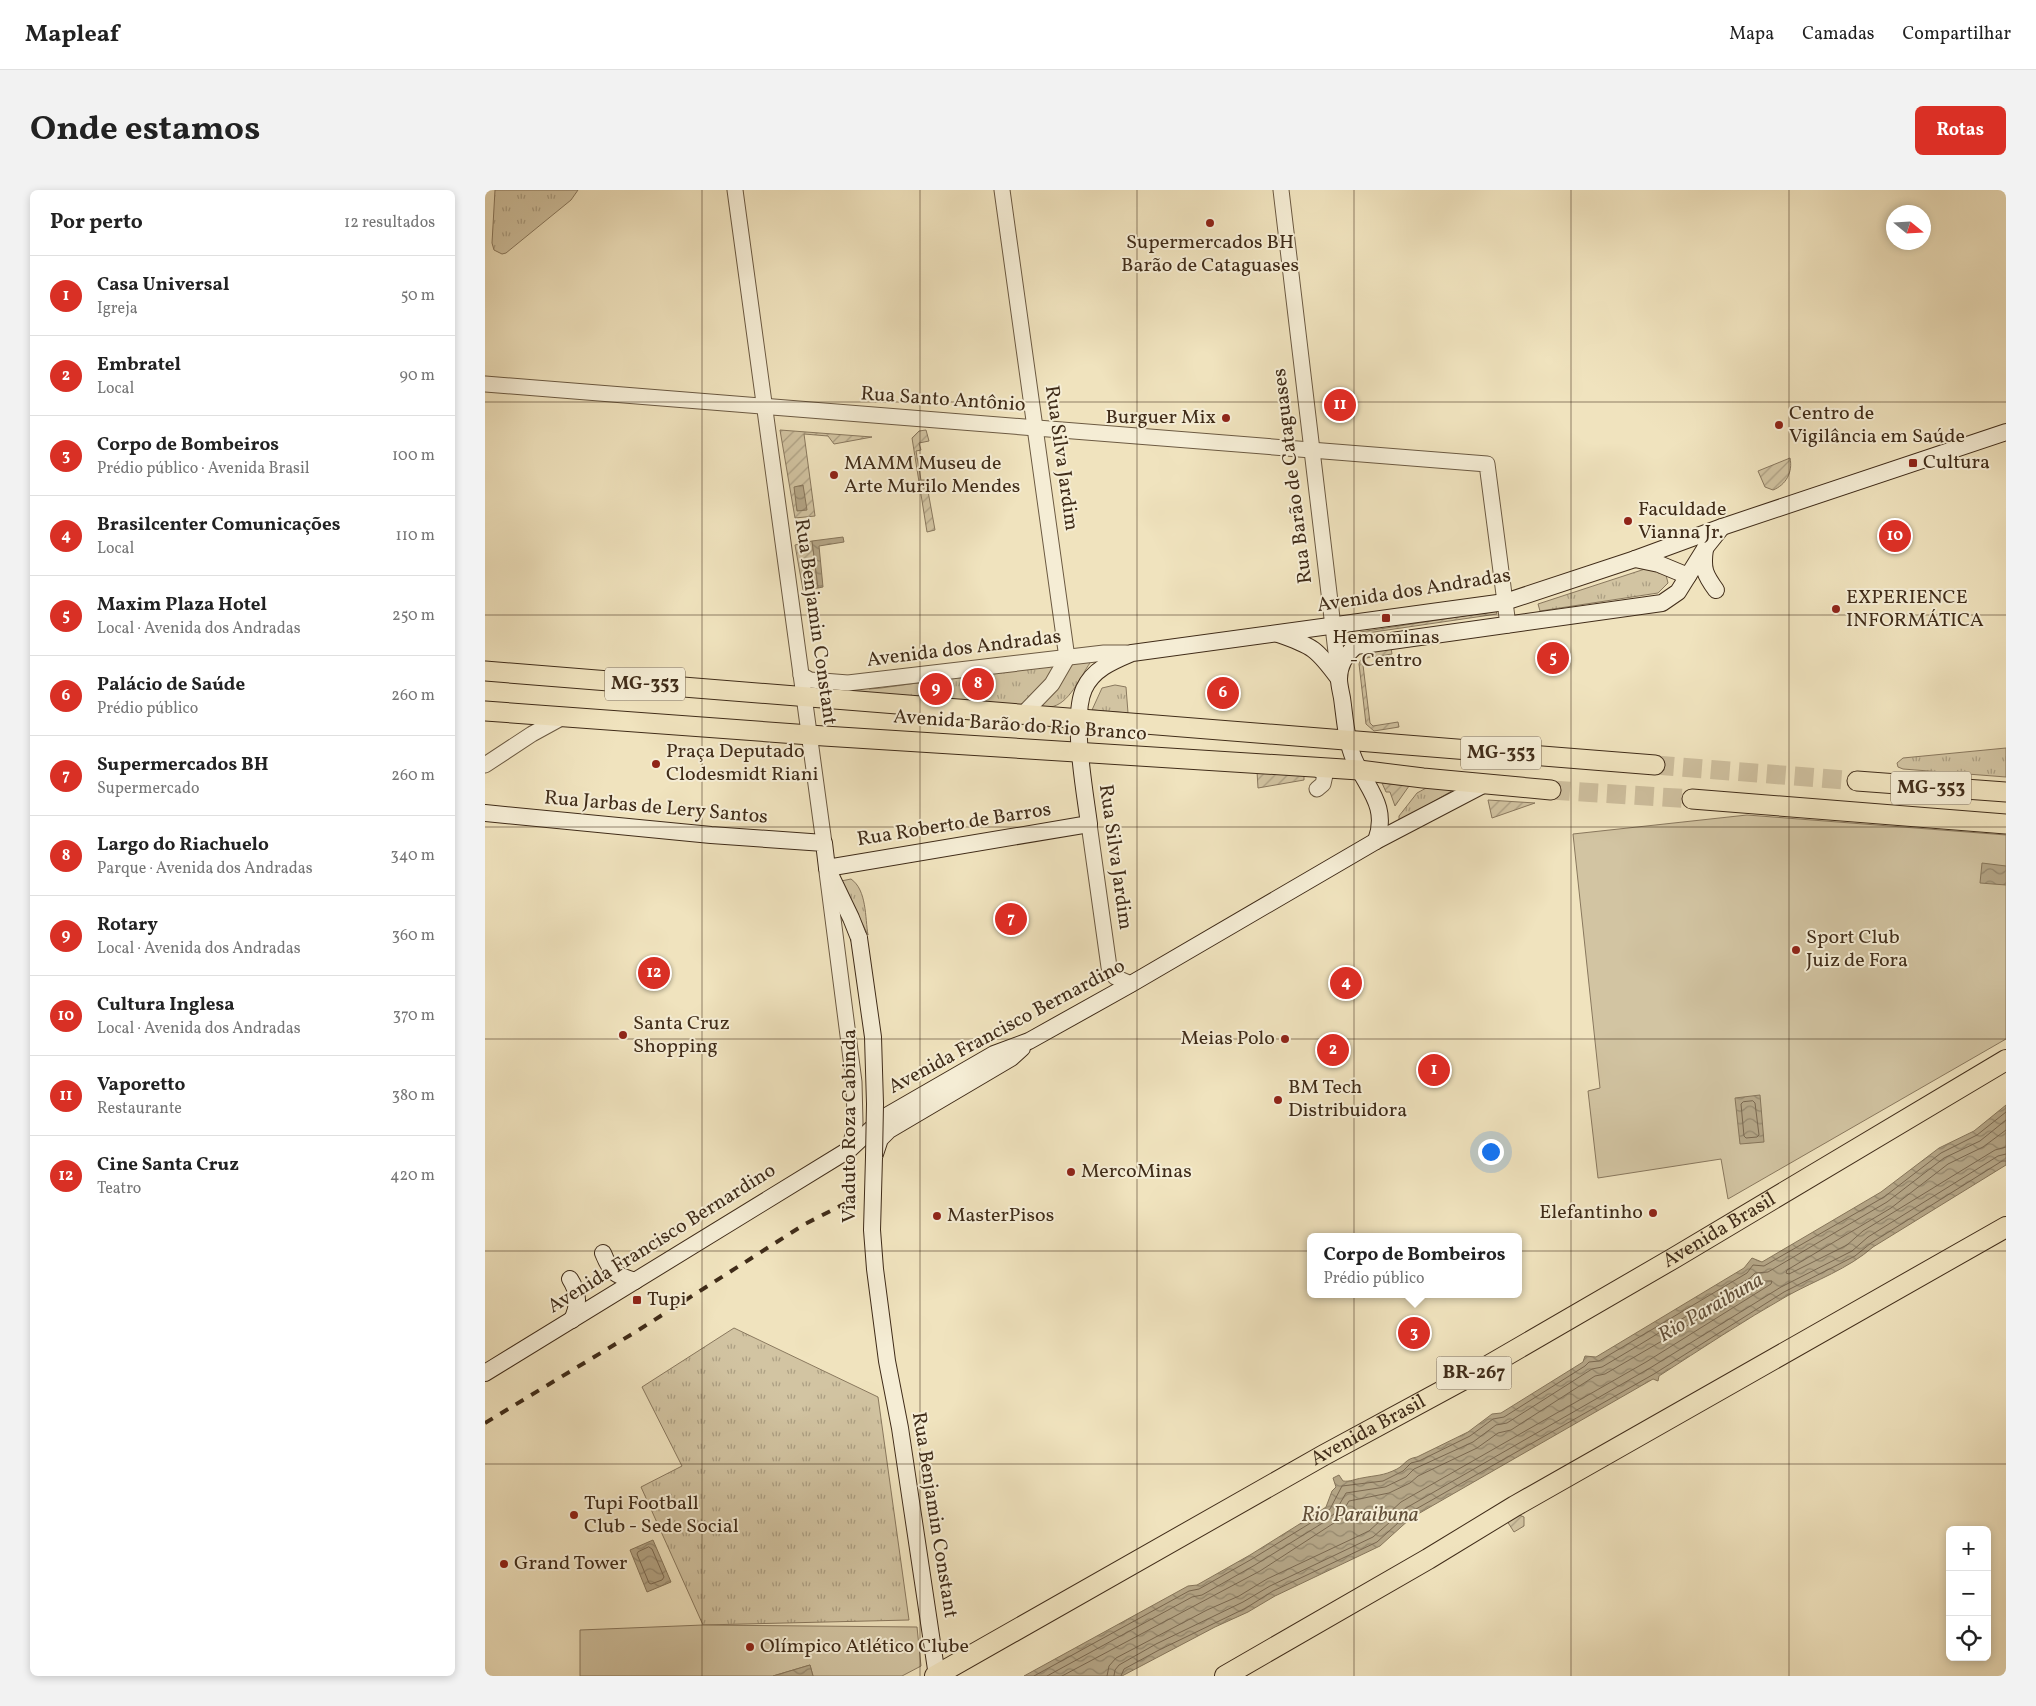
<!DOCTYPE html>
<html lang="pt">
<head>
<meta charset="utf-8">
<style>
	:root { --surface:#fff; --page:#f2f2f2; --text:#222; --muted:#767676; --line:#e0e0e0; --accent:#d93025 }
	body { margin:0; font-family:Vollkorn,serif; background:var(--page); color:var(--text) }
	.controls { position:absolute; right:15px; bottom:15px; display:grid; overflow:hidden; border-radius:8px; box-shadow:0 2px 8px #0003 }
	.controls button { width:45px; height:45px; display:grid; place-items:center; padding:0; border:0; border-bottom:1px solid var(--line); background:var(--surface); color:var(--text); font:25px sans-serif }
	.compass { position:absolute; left:1401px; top:15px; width:45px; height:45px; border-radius:50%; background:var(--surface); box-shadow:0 2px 8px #0003; rotate:108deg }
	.you { position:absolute; left:1005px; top:961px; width:18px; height:18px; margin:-12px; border:4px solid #fff; border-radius:50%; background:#1a73e8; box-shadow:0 0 0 8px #1a73e833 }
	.badge { display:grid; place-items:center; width:32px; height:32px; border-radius:50%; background:var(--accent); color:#fff; font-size:16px; font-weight:700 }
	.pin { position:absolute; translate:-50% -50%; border:2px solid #fff; box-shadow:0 1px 5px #0006 }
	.popup { position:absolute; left:822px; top:1043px; width:215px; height:65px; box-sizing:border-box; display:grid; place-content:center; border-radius:8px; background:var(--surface); filter:drop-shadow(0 1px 4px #0005); font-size:16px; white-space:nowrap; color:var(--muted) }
	.popup b { font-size:19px; color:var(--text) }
	.popup::after { content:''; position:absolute; left:50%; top:100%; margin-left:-10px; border:10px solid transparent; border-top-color:var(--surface) }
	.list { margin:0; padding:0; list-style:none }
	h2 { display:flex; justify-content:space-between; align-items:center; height:65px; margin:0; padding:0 20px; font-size:21px }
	h2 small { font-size:16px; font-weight:400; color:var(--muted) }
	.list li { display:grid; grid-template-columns:32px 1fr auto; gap:15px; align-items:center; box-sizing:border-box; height:80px; padding:0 20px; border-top:1px solid var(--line) }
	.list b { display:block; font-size:19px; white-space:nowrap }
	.list p { margin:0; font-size:16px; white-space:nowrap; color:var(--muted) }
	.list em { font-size:16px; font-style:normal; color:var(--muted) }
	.icon { flex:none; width:28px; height:28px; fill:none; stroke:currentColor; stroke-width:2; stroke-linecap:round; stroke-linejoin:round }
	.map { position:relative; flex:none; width:1521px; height:1486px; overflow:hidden; border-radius:8px }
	header { display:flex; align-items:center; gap:30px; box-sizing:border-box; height:70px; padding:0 25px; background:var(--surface); border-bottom:1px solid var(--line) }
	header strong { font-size:24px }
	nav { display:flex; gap:28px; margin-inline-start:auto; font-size:18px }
	.intro { display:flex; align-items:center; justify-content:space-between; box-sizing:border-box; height:120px; padding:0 30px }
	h1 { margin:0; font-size:35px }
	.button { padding:12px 22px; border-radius:8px; background:var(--accent); color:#fff; font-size:18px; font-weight:700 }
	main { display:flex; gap:30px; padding:0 30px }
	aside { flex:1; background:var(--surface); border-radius:8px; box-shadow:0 2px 8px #0003 }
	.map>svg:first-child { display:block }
	.grass { fill:url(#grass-tufts); stroke:#89785e }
	.garden { fill:url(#garden-furrows); stroke:#89785e }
	.pitch { fill:#d2c4a2; stroke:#89785e }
	.water { fill:url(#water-waves); stroke:#86755a }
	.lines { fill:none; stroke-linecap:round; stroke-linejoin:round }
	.shore { stroke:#7a6850; stroke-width:1 }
	.primary-tunnel { stroke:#cdbe9d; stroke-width:19; stroke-dasharray:19 9; stroke-linecap:butt }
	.tertiary-casing { stroke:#6c5a42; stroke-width:17 }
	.secondary-casing { stroke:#402c19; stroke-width:18 }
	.primary-casing { stroke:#402c19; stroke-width:21 }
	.trunk-casing { stroke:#402c19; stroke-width:22 }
	.tertiary { stroke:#f5edd5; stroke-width:15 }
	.secondary { stroke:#f5edd5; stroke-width:16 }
	.primary { stroke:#f0e3be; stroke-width:19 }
	.trunk { stroke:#f0e3be; stroke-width:20 }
	.rail { stroke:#402c19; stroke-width:4; stroke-dasharray:9 9; stroke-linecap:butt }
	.secondary-bridge-casing { stroke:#402c19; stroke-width:18; stroke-linecap:butt }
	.secondary-bridge { stroke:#f5edd5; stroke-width:16 }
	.grid { fill:none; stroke:#402c19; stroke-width:1; stroke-opacity:0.55 }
	.poi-dot { fill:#8f2418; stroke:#f5edd5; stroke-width:2 }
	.labels { text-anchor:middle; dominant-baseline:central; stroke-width:4; stroke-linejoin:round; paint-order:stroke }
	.shield { fill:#f5edd5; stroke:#766651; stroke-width:1 }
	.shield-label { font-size:19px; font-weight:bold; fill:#402c19 }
	.poi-label { font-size:20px; fill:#402c19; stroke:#f5edd5; text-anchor:start }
	.street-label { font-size:20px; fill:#402c19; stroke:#f5edd5 }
	.water-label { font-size:21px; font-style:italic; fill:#63503a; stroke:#f5edd5 }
</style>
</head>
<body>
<header>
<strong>Mapleaf</strong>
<nav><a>Mapa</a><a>Camadas</a><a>Compartilhar</a></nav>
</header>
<div class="intro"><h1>Onde estamos</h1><a class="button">Rotas</a></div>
<main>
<aside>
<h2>Por perto<small>12 resultados</small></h2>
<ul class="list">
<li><span class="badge">1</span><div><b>Casa Universal</b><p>Igreja</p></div><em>50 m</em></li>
<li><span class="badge">2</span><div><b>Embratel</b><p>Local</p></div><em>90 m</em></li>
<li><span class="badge">3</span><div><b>Corpo de Bombeiros</b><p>Prédio público · Avenida Brasil</p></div><em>100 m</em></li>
<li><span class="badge">4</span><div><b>Brasilcenter Comunicações</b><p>Local</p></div><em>110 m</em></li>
<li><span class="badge">5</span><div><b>Maxim Plaza Hotel</b><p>Local · Avenida dos Andradas</p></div><em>250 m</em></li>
<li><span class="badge">6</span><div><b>Palácio de Saúde</b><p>Prédio público</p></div><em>260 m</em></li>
<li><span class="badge">7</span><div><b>Supermercados BH</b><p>Supermercado</p></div><em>260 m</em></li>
<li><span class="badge">8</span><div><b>Largo do Riachuelo</b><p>Parque · Avenida dos Andradas</p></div><em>340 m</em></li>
<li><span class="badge">9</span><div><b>Rotary</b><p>Local · Avenida dos Andradas</p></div><em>360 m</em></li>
<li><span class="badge">10</span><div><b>Cultura Inglesa</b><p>Local · Avenida dos Andradas</p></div><em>370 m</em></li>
<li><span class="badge">11</span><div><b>Vaporetto</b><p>Restaurante</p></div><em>380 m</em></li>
<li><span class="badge">12</span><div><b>Cine Santa Cruz</b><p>Teatro</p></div><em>420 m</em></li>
</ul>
</aside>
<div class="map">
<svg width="1521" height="1486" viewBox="0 0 1521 1486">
	<defs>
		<pattern id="grass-tufts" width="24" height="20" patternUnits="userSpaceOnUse" patternTransform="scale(1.25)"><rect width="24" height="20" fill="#d2c4a2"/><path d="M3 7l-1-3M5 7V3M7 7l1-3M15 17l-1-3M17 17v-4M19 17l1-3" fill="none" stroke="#ac9f83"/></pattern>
		<pattern id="garden-furrows" width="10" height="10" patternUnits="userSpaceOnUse" patternTransform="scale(1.25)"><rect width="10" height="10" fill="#d2c4a2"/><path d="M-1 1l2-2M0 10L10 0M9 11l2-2" fill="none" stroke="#ac9f83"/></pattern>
		<pattern id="water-waves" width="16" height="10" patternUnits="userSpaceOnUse" patternTransform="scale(1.25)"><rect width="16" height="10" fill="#b4a586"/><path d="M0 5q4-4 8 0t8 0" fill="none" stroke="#94876d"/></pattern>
	</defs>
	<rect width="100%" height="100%" fill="#f0e3be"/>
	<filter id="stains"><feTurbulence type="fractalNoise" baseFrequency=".004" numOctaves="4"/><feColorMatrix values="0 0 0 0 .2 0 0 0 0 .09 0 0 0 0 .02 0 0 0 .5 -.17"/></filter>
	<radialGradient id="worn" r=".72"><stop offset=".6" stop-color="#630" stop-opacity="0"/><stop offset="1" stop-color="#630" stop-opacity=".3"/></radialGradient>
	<g class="grass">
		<polygon points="10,0 93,0 86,10 21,63 17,64 9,60 7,53"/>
		<polygon points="1166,377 1181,385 1183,393 1173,403 1055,421 1053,414"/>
		<path d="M602,468l3,5c-10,14 -21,42 -40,44 -6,1 -12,0 -17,0l40,-46z"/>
		<polygon points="570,474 569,478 551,504 536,515 330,499 329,495 383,494 384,499 396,498"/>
		<polygon points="630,495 641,497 643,523 607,520 617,498"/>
		<polygon points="1521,558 1521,587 1418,579 1413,577 1412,573 1418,568"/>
		<polygon points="943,597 970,599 914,632 914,626 932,603"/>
		<path d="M366,689c16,11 14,39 17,56l-27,-54z"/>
		<polygon points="249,1138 393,1207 424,1430 218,1435 156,1297 197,1276 157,1197"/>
	</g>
	<g class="garden">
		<polygon points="295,240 387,247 349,254 343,246 319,244 330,326 310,328"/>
		<polygon points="441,240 444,251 434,253 436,260 431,261 436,290 441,290 450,340 442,342 427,248 434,241"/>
		<path d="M1305,268c3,14 -4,27 -17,32l-8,-3 -7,-16z"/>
		<polygon points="327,351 333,398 318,400 310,355"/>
		<polygon points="1011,421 1012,424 875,444 875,442"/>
		<path d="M906,458l1,6 -26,4 -3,7 7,58 3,3 25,-4 1,5 -25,4 -8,-7 -7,-60c5,-14 18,-13 32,-16z"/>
		<polygon points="772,581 819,583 819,590 773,598"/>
		<polygon points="897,593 924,596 910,616 905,602 901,602"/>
		<polygon points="1003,610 1050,613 1007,628"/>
		<polygon points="1032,1324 1039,1327 1039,1336 1029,1342 1022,1331"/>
	</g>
	<g class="pitch">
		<polygon points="1262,625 1521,645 1521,849 1243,1009 1236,969 1113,988 1103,901 1115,898 1088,644"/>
		<polygon points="218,1435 432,1437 436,1476 417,1486 328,1486 325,1475 288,1486 95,1486 95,1440"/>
	</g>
	<g class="water">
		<polygon points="318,295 322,320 312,321 309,297"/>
		<polygon points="358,347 359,352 334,356 338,397 333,398 327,351"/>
		<polygon points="1497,673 1521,676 1521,695 1495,693"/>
		<polygon points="1275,905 1279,952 1255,954 1250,908"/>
		<path d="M1521,915v60l-133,82c-25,22 -57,33 -86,49 -44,25 -86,53 -128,80l-1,5 -5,-2 -242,139 -31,28 -105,50 -27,16 -33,15 -93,49h-98l164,-90 9,-1 53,-30 64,-40 12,-8 6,-16 4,-4 -3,-9 6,-3 4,6c7,1 12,-2 19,-3 15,-3 21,-2 35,-9 9,-5 8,-10 20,-12l51,-25 24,-18 9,-1 82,-51 2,-6 11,1 148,-89 8,-10 10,4 119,-70 58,-44 35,-17z"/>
		<polygon points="168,1350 186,1392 162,1402 145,1360"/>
		<polygon points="325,1475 328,1486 288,1486"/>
	</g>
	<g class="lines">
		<g class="shore">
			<polygon points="1268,911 1270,913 1274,945 1272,947 1261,948 1259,946 1256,914 1258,912"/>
			<polyline points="1521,940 1498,957 1463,974 1406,1018 1302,1080 1301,1083 1304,1084 1362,1055 1378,1041 1510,960 1521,957"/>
			<polygon points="164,1357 167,1359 179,1387 177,1390 166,1394 164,1393 152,1364 153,1362"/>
			<polyline points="549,1486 704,1401 714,1399 767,1369 832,1329 845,1319 857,1296 898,1291 918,1281 926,1273 934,1271 985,1246 1008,1229 1019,1227 1100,1176 1104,1172 1114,1171 1262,1083 1268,1075 1279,1076 1399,1007 1456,963 1492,945 1521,922"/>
			<path d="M562,1486l145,-79 10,-2 53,-30 66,-41 13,-10 12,-21 39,-6 21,-10 8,-8 59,-27 23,-17 11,-2 85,-54 10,-2c50,-29 98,-60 148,-89l5,-5 13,-1 119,-70 57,-44 36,-17 26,-21"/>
			<polyline points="577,1486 775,1381 852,1331 864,1311 904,1303 925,1293 933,1286 992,1258 1013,1243 1026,1240 1110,1186 1120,1184 1189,1144 1273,1091 1287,1091 1286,1094 1161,1172 916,1312 884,1341 782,1389 754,1406 722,1420 631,1468 624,1476 622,1486"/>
			<polyline points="629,1486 630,1480 634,1475 671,1454 758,1412 785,1396 888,1347 921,1318 1165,1178 1296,1097 1367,1061 1383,1047 1513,966 1521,964"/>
			<polyline points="636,1486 639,1479 674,1460 761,1418 788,1401 892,1352 924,1323 1169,1184 1299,1102 1370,1066 1386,1053 1517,971 1521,971"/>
		</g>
		<g class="primary-tunnel">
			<polyline points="1170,575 1372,591"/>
			<polyline points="1066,600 1207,609"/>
		</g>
		<g class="tertiary-casing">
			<g id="tertiary">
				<polyline points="250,0 339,653"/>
				<polyline points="517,0 582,468 567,494 536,526"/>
				<polyline points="796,0 854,487"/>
				<polyline points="0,194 1002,274 1023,435"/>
				<polyline points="316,485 325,490 363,493 619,463 647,463"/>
				<polyline points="0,575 47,544 78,527"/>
				<polyline points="831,577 840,585 838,594 832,599"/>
				<polyline points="604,634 624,777 630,787 646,794"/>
				<polyline points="342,682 369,892 370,933 365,959"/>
			</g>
		</g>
		<g class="secondary-casing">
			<g id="secondary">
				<path d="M1220,359c-3,20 0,26 11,41"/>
				<polyline points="1150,369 1174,374 1203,386"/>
				<path d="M793,444c35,12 39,15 61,45"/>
				<polyline points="0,623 226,645 339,653 342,678 366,728 374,748"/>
				<path d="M891,651c13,-35 -9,-52 -22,-82 -8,-19 -9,-40 -12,-61 -1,-6 -3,-13 -3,-19 0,-13 7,-25 17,-33l306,-43 16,-11 28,-45 16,-20"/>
				<path d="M342,678l262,-44c-4,-32 -18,-106 -5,-135 9,-20 29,-28 48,-36l373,-51 130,-43 87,-32 284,-95"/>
				<path d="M118,1063c8,20 12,22 32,28"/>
				<path d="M85,1089c9,14 9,26 2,41"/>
				<polyline points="0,1183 365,959 398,928 509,864 544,851 646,794 891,651 1000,594"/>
				<polyline points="452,1486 415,1238 402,1171 390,1079 387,1040 389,967 395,949 404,940 526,868 537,858"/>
			</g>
		</g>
		<g class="primary-casing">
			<g id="primary">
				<polyline points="0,481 1170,575"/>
				<polyline points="0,521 339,546 874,580 938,588 1066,600"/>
				<polyline points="1372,591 1521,602"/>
				<polyline points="1207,609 1521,634"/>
			</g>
		</g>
		<g class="trunk-casing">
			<g id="trunk">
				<path id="s1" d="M450,1486l389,-221 157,-85 193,-112 332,-198"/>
				<polyline points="740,1486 943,1369 1030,1316 1521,1037"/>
			</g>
		</g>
		<use href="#tertiary" class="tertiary"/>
		<use href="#secondary" class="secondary"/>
		<use href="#primary" class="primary"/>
		<use href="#trunk" class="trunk"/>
		<polyline class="rail" points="0,1233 152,1141 320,1034 361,1013"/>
		<g class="secondary-bridge-casing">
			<polyline id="secondary-bridge" points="374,748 388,847 390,914 389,967"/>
		</g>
		<use href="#secondary-bridge" class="secondary-bridge"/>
	</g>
	<path class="grid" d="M217,0v1486M435,0v1486M652,0v1486M869,0v1486M1086,0v1486M1304,0v1486M0,212h1521M0,425h1521M0,637h1521M0,849h1521M0,1061h1521M0,1274h1521"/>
	<g class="poi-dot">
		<circle cx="725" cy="33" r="5"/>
		<circle cx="741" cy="228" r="5"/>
		<circle cx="1294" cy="235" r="5"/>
		<rect x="1423" y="268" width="10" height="10" rx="2.5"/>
		<circle cx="349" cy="285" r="5"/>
		<circle cx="1143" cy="331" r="5"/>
		<circle cx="1351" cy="419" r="5"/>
		<rect x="896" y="423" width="10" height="10" rx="2.5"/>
		<circle cx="171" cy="574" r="5"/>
		<circle cx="1311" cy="760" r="5"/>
		<circle cx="138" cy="845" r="5"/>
		<circle cx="800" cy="849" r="5"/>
		<circle cx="793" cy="910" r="5"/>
		<circle cx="586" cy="982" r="5"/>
		<circle cx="1168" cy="1023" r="5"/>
		<circle cx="452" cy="1026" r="5"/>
		<rect x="147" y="1105" width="10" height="10" rx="2.5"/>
		<circle cx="89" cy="1325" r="5"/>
		<circle cx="19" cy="1374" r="5"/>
		<circle cx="265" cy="1457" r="5"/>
	</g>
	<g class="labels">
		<g class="shield">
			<rect x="120" y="477.5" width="80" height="33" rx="4"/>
			<rect x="976" y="546.5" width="80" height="33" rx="4"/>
			<rect x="1406" y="581.5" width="80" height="33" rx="4"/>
			<rect x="951.5" y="1166.5" width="75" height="33" rx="4"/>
		</g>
		<g class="shield-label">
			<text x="160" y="494">MG-353</text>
			<text x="1016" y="563">MG-353</text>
			<text x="1446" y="598">MG-353</text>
			<text x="989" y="1183">BR-267</text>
		</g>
		<g class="poi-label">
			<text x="725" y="53" text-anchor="middle">Supermercados BH<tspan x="725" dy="23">Barão de Cataguases</tspan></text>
			<text x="1304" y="224">Centro de<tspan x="1304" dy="23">Vigilância em Saúde</tspan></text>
			<text x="731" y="228" text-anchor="end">Burguer Mix</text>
			<text x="1438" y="273">Cultura</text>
			<text x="359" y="274">MAMM Museu de<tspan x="359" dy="23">Arte Murilo Mendes</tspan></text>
			<text x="1153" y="320">Faculdade<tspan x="1153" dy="23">Vianna Jr.</tspan></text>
			<text x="1361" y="408">EXPERIENCE<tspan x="1361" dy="23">INFORMÁTICA</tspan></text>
			<text x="901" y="448" text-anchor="middle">Hemominas<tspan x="901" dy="23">- Centro</tspan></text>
			<text x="181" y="562">Praça Deputado<tspan x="181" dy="23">Clodesmidt Riani</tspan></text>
			<text x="1321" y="748">Sport Club<tspan x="1321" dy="23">Juiz de Fora</tspan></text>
			<text x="148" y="834">Santa Cruz<tspan x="148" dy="23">Shopping</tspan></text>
			<text x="790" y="849" text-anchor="end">Meias Polo</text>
			<text x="803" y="898">BM Tech<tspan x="803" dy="23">Distribuidora</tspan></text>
			<text x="596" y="982">MercoMinas</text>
			<text x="1158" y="1023" text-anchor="end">Elefantinho</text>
			<text x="462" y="1026">MasterPisos</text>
			<text x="162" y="1110">Tupi</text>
			<text x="99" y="1314">Tupi Football<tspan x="99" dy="23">Club - Sede Social</tspan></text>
			<text x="29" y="1374">Grand Tower</text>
			<text x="275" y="1457">Olímpico Atlético Clube</text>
		</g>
		<g class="street-label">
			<text transform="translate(458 210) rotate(4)">Rua Santo Antônio</text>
			<text transform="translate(576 268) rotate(82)">Rua Silva Jardim</text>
			<text transform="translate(808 286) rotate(-97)">Rua Barão de Cataguases</text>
			<text transform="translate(929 401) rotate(-9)">Avenida dos Andradas</text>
			<text transform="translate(330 432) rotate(82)">Rua Benjamin Constant</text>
			<text transform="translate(479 459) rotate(-7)">Avenida dos Andradas</text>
			<text transform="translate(535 536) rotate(4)">Avenida Barão do Rio Branco</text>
			<text transform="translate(171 618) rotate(5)">Rua Jarbas de Lery Santos</text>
			<text transform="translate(469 635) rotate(-9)">Rua Roberto de Barros</text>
			<text transform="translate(630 667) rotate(82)">Rua Silva Jardim</text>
			<text transform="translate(522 837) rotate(-28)">Avenida Francisco Bernardino</text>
			<text transform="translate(365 936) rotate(-90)">Viaduto Roza Cabinda</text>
			<text stroke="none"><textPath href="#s1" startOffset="902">Avenida Brasil</textPath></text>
			<text transform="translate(177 1049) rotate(-32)">Avenida Francisco Bernardino</text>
			<text stroke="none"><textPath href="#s1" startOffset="498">Avenida Brasil</textPath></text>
			<text transform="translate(449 1325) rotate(81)">Rua Benjamin Constant</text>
		</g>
		<g class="water-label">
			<text transform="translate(1226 1118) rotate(-30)">Rio Paraibuna</text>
			<text x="875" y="1325">Rio Paraibuna</text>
		</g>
	</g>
	<rect width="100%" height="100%" filter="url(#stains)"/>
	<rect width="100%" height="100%" fill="url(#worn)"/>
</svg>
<div class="controls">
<button>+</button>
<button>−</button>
<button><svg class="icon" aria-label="locate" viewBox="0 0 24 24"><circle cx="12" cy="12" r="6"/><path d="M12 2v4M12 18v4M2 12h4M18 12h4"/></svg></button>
</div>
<svg class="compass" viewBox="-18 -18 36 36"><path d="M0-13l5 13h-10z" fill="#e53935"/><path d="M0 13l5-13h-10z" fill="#767676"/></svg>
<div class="you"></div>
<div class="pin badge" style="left:949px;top:880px">1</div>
<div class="pin badge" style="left:848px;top:860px">2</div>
<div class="pin badge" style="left:929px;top:1143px">3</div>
<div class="popup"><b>Corpo de Bombeiros</b>Prédio público</div>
<div class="pin badge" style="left:861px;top:793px">4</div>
<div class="pin badge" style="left:1068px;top:468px">5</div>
<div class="pin badge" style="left:738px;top:503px">6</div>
<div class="pin badge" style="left:526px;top:729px">7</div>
<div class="pin badge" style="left:493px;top:494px">8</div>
<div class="pin badge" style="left:451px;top:499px">9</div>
<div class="pin badge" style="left:1410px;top:346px">10</div>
<div class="pin badge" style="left:855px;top:215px">11</div>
<div class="pin badge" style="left:169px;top:783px">12</div>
</div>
</main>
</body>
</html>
